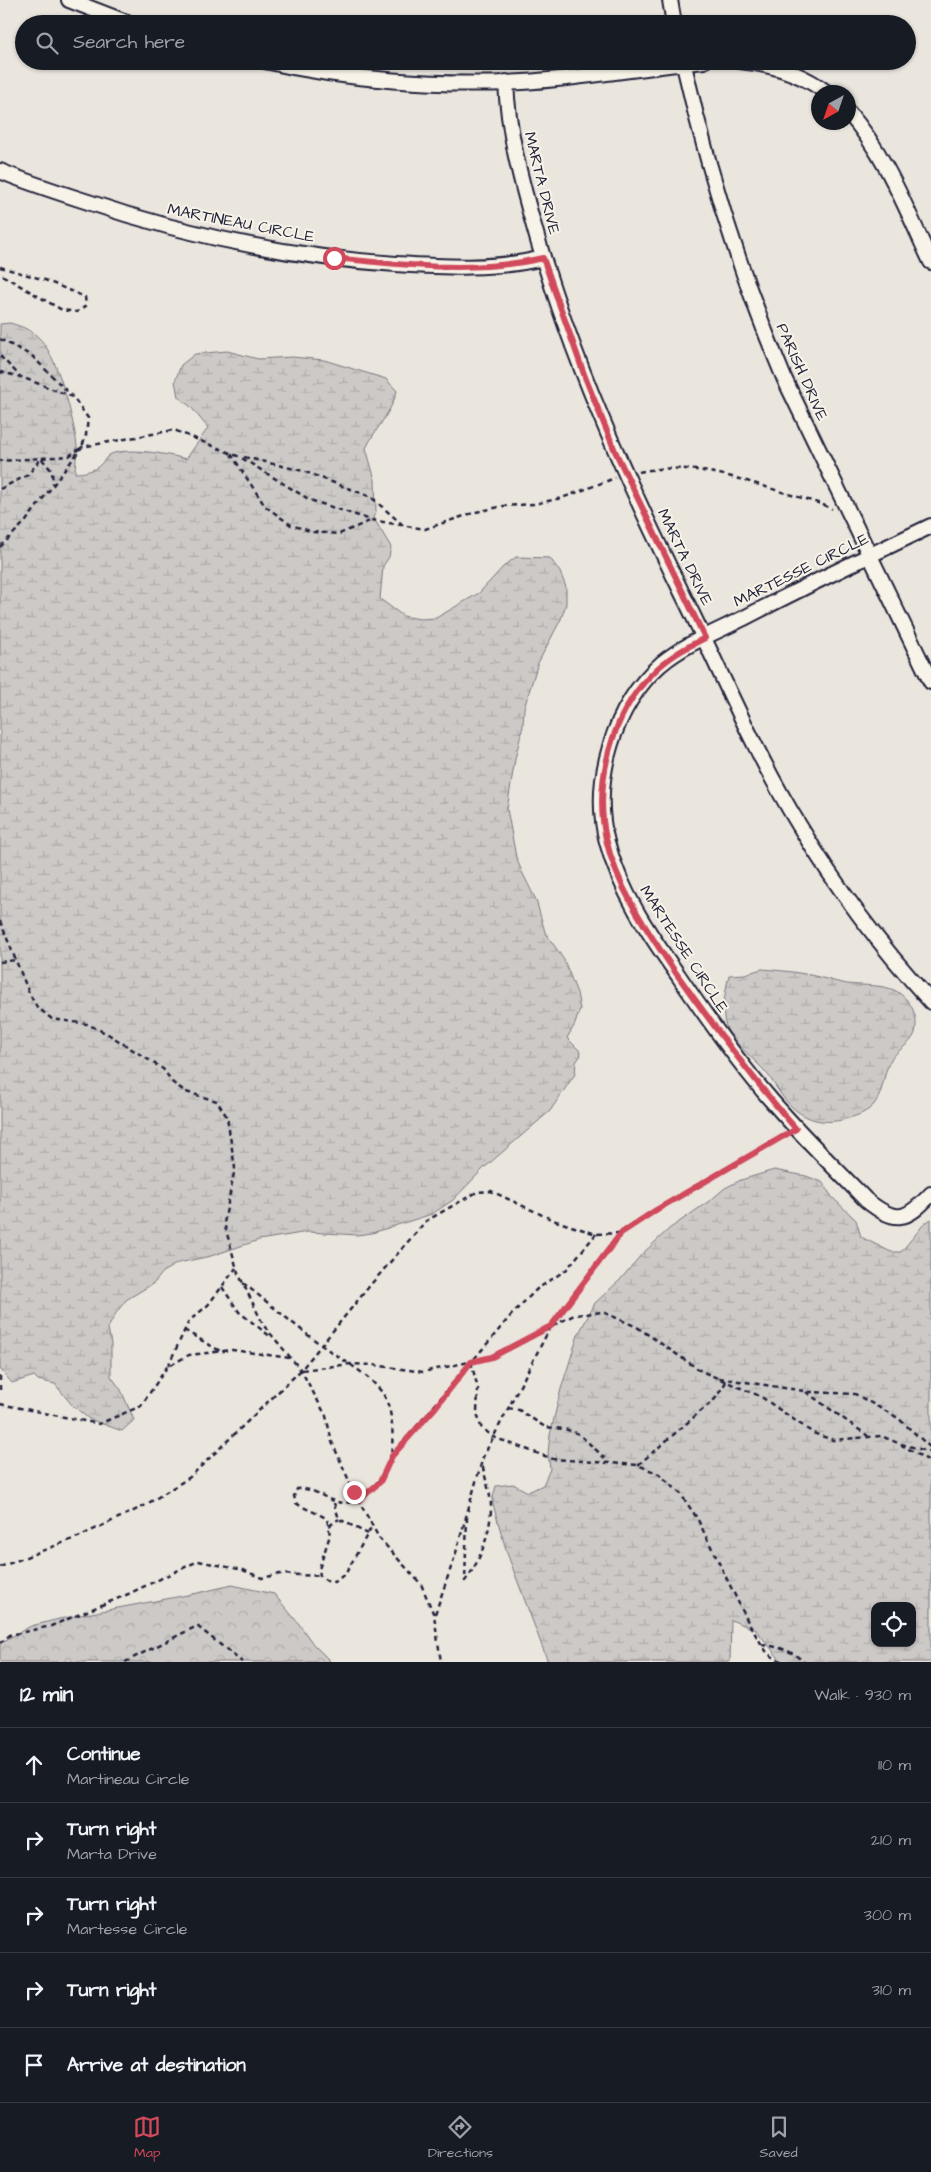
<!DOCTYPE html>
<html lang="en">
<head>
<meta charset="utf-8">
<style>
	:root { --surface:#171b24; --page:#242831; --text:#f1f3f6; --muted:#9ea1a6; --line:#363941; --accent:#d1495b }
	body { margin:0; font-family:"Architects Daughter",sans-serif; background:var(--page); color:var(--text) }
	.controls { position:absolute; right:15px; bottom:15px; display:grid; overflow:hidden; border-radius:10px; box-shadow:0 1px 4px #0004 }
	.controls button { width:45px; height:45px; display:grid; place-items:center; padding:0; border:0; border-bottom:1px solid var(--line); background:var(--surface); color:var(--text); font:25px sans-serif }
	.compass { position:absolute; left:811px; top:85px; width:45px; height:45px; border-radius:50%; background:var(--surface); box-shadow:0 1px 4px #0004; rotate:220deg }
	.stop { position:absolute; width:15px; height:15px; margin:-11px; border:4px solid #d1495b; border-radius:50%; background:#fff }
	.stop.end { background:#d1495b; border-color:#fff; box-shadow:0 1px 5px #0008 }
	.list { margin:0; padding:0; list-style:none }
	h2 { display:flex; justify-content:space-between; align-items:center; height:65px; margin:0; padding:0 20px; font-size:21px }
	h2 small { font-size:16px; font-weight:400; color:var(--muted) }
	.list li { display:grid; grid-template-columns:32px 1fr auto; gap:15px; align-items:center; box-sizing:border-box; height:75px; padding:0 20px; border-top:1px solid var(--line) }
	.list b { display:block; font-size:19px; white-space:nowrap }
	.list p { margin:0; font-size:16px; white-space:nowrap; color:var(--muted) }
	.list em { font-size:16px; font-style:normal; color:var(--muted) }
	.icon { flex:none; width:28px; height:28px; fill:none; stroke:currentColor; stroke-width:2; stroke-linecap:round; stroke-linejoin:round }
	.map { position:relative; flex:none; width:931px; height:1662px; overflow:hidden }
	.search { position:absolute; background:var(--surface); box-shadow:0 1px 4px #0004; left:15px; right:15px; top:15px; height:55px; display:flex; align-items:center; gap:12px; box-sizing:border-box; padding:0 18px; border-radius:28px; color:var(--muted); font-size:19px }
	.sheet { height:440px; background:var(--surface) }
	nav { display:flex; justify-content:space-around; align-items:center; box-sizing:border-box; height:70px; border-top:1px solid var(--line); background:var(--surface); font-size:14px; color:var(--muted) }
	nav a { display:grid; justify-items:center; gap:2px }
	nav .on { color:var(--accent) }
	.map>svg:first-child { display:block }
	.forest { fill:url(#forest-crowns); stroke:#787680 }
	.wetland { fill:url(#wetland-marsh); stroke:#787680; fill-rule:evenodd }
	.lines { fill:none; stroke-linecap:round; stroke-linejoin:round }
	.street-casing { stroke:#22223b; stroke-width:18 }
	.path { stroke:#22223b; stroke-width:2.5; stroke-dasharray:5 4; stroke-linecap:butt }
	.street { stroke:#f7f3e8; stroke-width:14 }
	.route { stroke:#d1495b; stroke-width:6 }
	.labels { text-anchor:middle; dominant-baseline:central; stroke-width:4; stroke-linejoin:round; paint-order:stroke }
	.street-label { font-size:16px; fill:#22223b; stroke:#f7f3e8 }
</style>
</head>
<body>
<div class="map">
<svg width="931" height="1662" viewBox="0 0 931 1662">
	<defs>
		<pattern id="forest-crowns" width="20" height="18" patternUnits="userSpaceOnUse" patternTransform="scale(1.25)"><rect width="20" height="18" fill="#cdc9c6"/><path d="M2 6a3 3 0 1 1 6 0M12 15a3 3 0 1 1 6 0" fill="none" stroke="#b0acab"/></pattern>
		<pattern id="wetland-marsh" width="20" height="14" patternUnits="userSpaceOnUse" patternTransform="scale(1.25)"><rect width="20" height="14" fill="#cdc9c6"/><path d="M1 5h8M5 5V1M11 12h8M15 12V8" fill="none" stroke="#b0acab"/></pattern>
	</defs>
	<rect width="100%" height="100%" fill="#eae6de"/>
	<filter id="ink" filterUnits="userSpaceOnUse"><feTurbulence type="fractalNoise" baseFrequency=".02" numOctaves="2"/><feDisplacementMap in="SourceGraphic" scale="10" xChannelSelector="R" yChannelSelector="G"/><feConvolveMatrix kernelMatrix="1 2 1 2 8 2 1 2 1" color-interpolation-filters="sRGB"/></filter>
	<g filter="url(#ink)">
		<polygon class="forest" points="232,1585 274,1594 299,1624 313,1644 331,1662 0,1662 0,1643 31,1626 59,1619 198,1593"/>
		<g class="wetland">
			<path d="M10,323c10,3 20,6 28,14 19,16 36,83 39,109 0,9 -2,18 -2,27 8,0 19,-2 25,-8 4,-4 7,-9 11,-11 19,-7 56,0 75,5l22,-31 -17,-21 -13,-10 -3,-16 6,-16 14,-11 32,-3 31,8 34,-2 32,3 62,19 11,12c-6,22 -21,37 -31,57l9,32 1,33 -3,4 18,30 -2,10 -6,9 -3,33 23,17 17,3 16,-1 43,-25 24,-26 13,-10 34,1 10,14 6,15v17l-5,15 -23,44 -14,45 -1,18 -8,33 -8,50 9,48 6,15 14,28 9,32 19,28 13,33 3,16 -5,15 -8,14 12,12 2,5 -5,7 -1,12 -25,37 -66,57 -31,32 -21,14 -60,19 -15,2 -49,-3 -49,8 -48,16 -33,7 -14,8 -10,12 -28,17 -10,13 -8,15 3,16v32l10,14 13,30 -12,11 -33,-12 -17,-14 -17,-21 -17,-4 -4,-4 -22,7 -12,-14v-1045z"/>
			<path d="M762,969c12,1 25,2 37,4 16,2 32,8 48,11 15,2 36,0 49,7 15,9 23,25 19,42 -4,12 -19,17 -25,28 -7,14 -6,29 -15,42 -6,9 -19,13 -29,16 -26,7 -47,-1 -63,-22 -7,-9 -12,-20 -20,-28 -37,-37 -47,-37 -34,-94l16,-1z"/>
			<path d="M774,1170l32,6 16,6 10,15 24,23 5,17 30,15h10l23,-28 7,-5v443h-149l-26,-32 -25,-10 -1,42h-182l-41,-109 -15,-52 4,-15 17,-2 15,8 15,-7 7,-16 -2,-16 2,-18 11,-46 17,-54 17,-32 25,-23 21,-25 28,-26 43,-30 13,-11 16,-8zM875,1606h37v37h-37z"/>
		</g>
		<g class="lines">
			<g class="street-casing">
				<g id="street">
					<polyline points="69,0 131,24"/>
					<polyline points="670,0 674,24"/>
					<path d="M265,61c80,19 176,26 258,21 61,-4 120,-15 181,-21"/>
					<path d="M683,61c25,110 57,213 101,317l147,304"/>
					<path d="M740,61c31,3 61,12 86,31"/>
					<path d="M506,82c2,49 14,95 27,141 36,130 91,252 150,372 38,76 71,157 116,230 37,62 83,123 132,177"/>
					<path d="M848,112c38,43 59,99 83,150"/>
					<path d="M0,171c26,11 54,20 82,29 102,35 206,57 314,64 49,3 99,6 147,-6"/>
					<path d="M931,526c-63,30 -126,60 -187,92 -28,14 -59,26 -83,46 -47,41 -70,117 -54,178 13,49 42,92 71,133 29,43 59,86 93,125 30,35 63,67 95,100 30,24 40,21 65,-6"/>
				</g>
			</g>
			<g class="path">
				<polyline points="0,267 45,280 85,297 86,306 77,312 62,310 0,274"/>
				<polyline points="0,339 32,356 72,396"/>
				<polyline points="0,356 20,376"/>
				<polyline points="0,372 21,377 73,397 88,418 86,435 82,447 69,456 0,461"/>
				<polyline points="231,454 265,506 291,525 313,532 339,534 370,521"/>
				<polyline points="244,457 303,471 371,497 404,526"/>
				<path d="M639,472c50,-11 99,6 146,21 16,5 33,9 47,16"/>
				<polyline points="0,489 28,475 41,458 52,471 53,484"/>
				<polyline points="0,547 26,521 82,447 174,430 240,457 310,500 371,520 425,529 476,512 504,506 534,504 562,498 615,478"/>
				<polyline points="0,921 29,993 37,1007 52,1019 87,1024 108,1034 163,1069 173,1083 186,1092 217,1101 227,1117 235,1168 224,1223 238,1273 264,1326 301,1370 326,1416 332,1442 354,1492 379,1538 421,1584 434,1615 441,1662"/>
				<polyline points="0,962 16,960"/>
				<path d="M243,1283c26,20 51,42 77,61 20,15 45,27 61,47 13,16 15,57 6,76 -6,12 -16,28 -29,33 -28,11 -37,-14 -61,-11l-3,7 2,7c10,7 21,9 31,16l3,16 -11,34 1,7 7,5 8,1 11,-9 26,-47"/>
				<polyline points="222,1287 239,1312 271,1337"/>
				<polyline points="184,1330 220,1351"/>
				<polyline points="471,1362 478,1389 477,1413 481,1427 493,1437 553,1459 638,1465 659,1474 680,1493 697,1518 749,1624 762,1645 768,1654 782,1662"/>
				<polyline points="168,1366 189,1321 208,1305 236,1268"/>
				<polyline points="302,1370 350,1364 373,1365 423,1372 492,1357 574,1315 603,1312 637,1327 701,1371 760,1396 813,1433 833,1440 881,1436 898,1443 931,1462"/>
				<polyline points="0,1376 0,1392"/>
				<polyline points="719,1378 811,1392 855,1394 898,1418 931,1448"/>
				<polyline points="806,1392 868,1436"/>
				<polyline points="0,1404 99,1424 141,1406 167,1367 189,1355 232,1350 290,1358"/>
				<polyline points="508,1408 519,1410 545,1427 565,1429 579,1434 608,1461"/>
				<polyline points="901,1444 931,1452"/>
				<polyline points="393,1455 513,1313 537,1289 566,1270 596,1234"/>
				<polyline points="638,1465 715,1399 726,1382"/>
				<polyline points="334,1503 339,1519 368,1534"/>
				<path d="M467,1517l-2,64c15,-19 26,-49 26,-74 0,-13 -6,-29 -9,-43"/>
				<polyline points="329,1526 339,1519"/>
				<polyline points="0,1567 78,1537 144,1506 190,1477 301,1370 372,1283 426,1221 477,1192 491,1191 553,1220 596,1234 621,1233"/>
				<polyline points="435,1614 455,1556 483,1457 551,1326 621,1233 656,1210 785,1135"/>
				<polyline points="0,1643 10,1635 51,1626 126,1595 198,1561 243,1570 262,1578 280,1574 320,1576"/>
				<path d="M762,1645c17,1 30,6 42,17"/>
				<polyline points="125,1662 197,1626 242,1662"/>
			</g>
			<use href="#street" class="street"/>
		</g>
	</g>
	<g class="lines" filter="url(#ink)">
		<path class="route" d="M334,258c69,7 141,16 209,0l42,119 30,74 90,187c-20,10 -38,20 -53,36 -41,40 -58,110 -46,165 11,49 42,93 70,134 38,54 77,106 120,156l-140,81 -35,23 -70,93 -59,31 -21,5 -36,46 -43,48 -12,26 -21,18 -5,-8"/>
	</g>
	<g class="labels">
		<g class="street-label">
			<text transform="translate(542 183) rotate(76)">MARTA DRIVE</text>
			<text transform="translate(241 223) rotate(11)">MARTINEAU CIRCLE</text>
			<text transform="translate(802 372) rotate(66)">PARISH DRIVE</text>
			<text transform="translate(685 557) rotate(64)">MARTA DRIVE</text>
			<text transform="translate(801 570) rotate(-26)">MARTESSE CIRCLE</text>
			<text transform="translate(684 949) rotate(57)">MARTESSE CIRCLE</text>
		</g>
	</g>
</svg>
<div class="controls">
<button><svg class="icon" aria-label="locate" viewBox="0 0 24 24"><circle cx="12" cy="12" r="6"/><path d="M12 2v4M12 18v4M2 12h4M18 12h4"/></svg></button>
</div>
<svg class="compass" viewBox="-18 -18 36 36"><path d="M0-13l5 13h-10z" fill="#e53935"/><path d="M0 13l5-13h-10z" fill="#9ea1a6"/></svg>
<div class="stop" style="left:334px;top:258px"></div>
<div class="stop end" style="left:354px;top:1492px"></div>
<div class="search"><svg class="icon" aria-label="search" viewBox="0 0 24 24"><circle cx="10" cy="10" r="6"/><path d="M15 15l6 6"/></svg>Search here</div>
</div>
<section class="sheet">
<h2>12 min<small>Walk · 930 m</small></h2>
<ul class="list">
<li><svg class="icon" aria-label="ahead" viewBox="0 0 24 24"><path d="M12 20V5M6 11l6-6 6 6"/></svg><div><b>Continue</b><p>Martineau Circle</p></div><em>110 m</em></li>
<li><svg class="icon" aria-label="right" viewBox="0 0 24 24"><path d="M7 20v-9h11M14 6l5 5-5 5"/></svg><div><b>Turn right</b><p>Marta Drive</p></div><em>210 m</em></li>
<li><svg class="icon" aria-label="right" viewBox="0 0 24 24"><path d="M7 20v-9h11M14 6l5 5-5 5"/></svg><div><b>Turn right</b><p>Martesse Circle</p></div><em>300 m</em></li>
<li><svg class="icon" aria-label="right" viewBox="0 0 24 24"><path d="M7 20v-9h11M14 6l5 5-5 5"/></svg><div><b>Turn right</b></div><em>310 m</em></li>
<li><svg class="icon" aria-label="arrive" viewBox="0 0 24 24"><path d="M6 21V4h12l-3 4 3 4H6"/></svg><div><b>Arrive at destination</b></div></li>
</ul>
</section>
<nav>
<a class="on"><svg class="icon" aria-label="map" viewBox="0 0 24 24"><path d="M3 6l6-2 6 2 6-2v14l-6 2-6-2-6 2zM9 4v14M15 6v14"/></svg>Map</a>
<a><svg class="icon" aria-label="directions" viewBox="0 0 24 24"><path d="M12 3l9 9-9 9-9-9zM9 14v-3h6M13 9l2 2-2 2"/></svg>Directions</a>
<a><svg class="icon" aria-label="saved" viewBox="0 0 24 24"><path d="M7 4h10v16l-5-4-5 4z"/></svg>Saved</a>
</nav>
</body>
</html>
